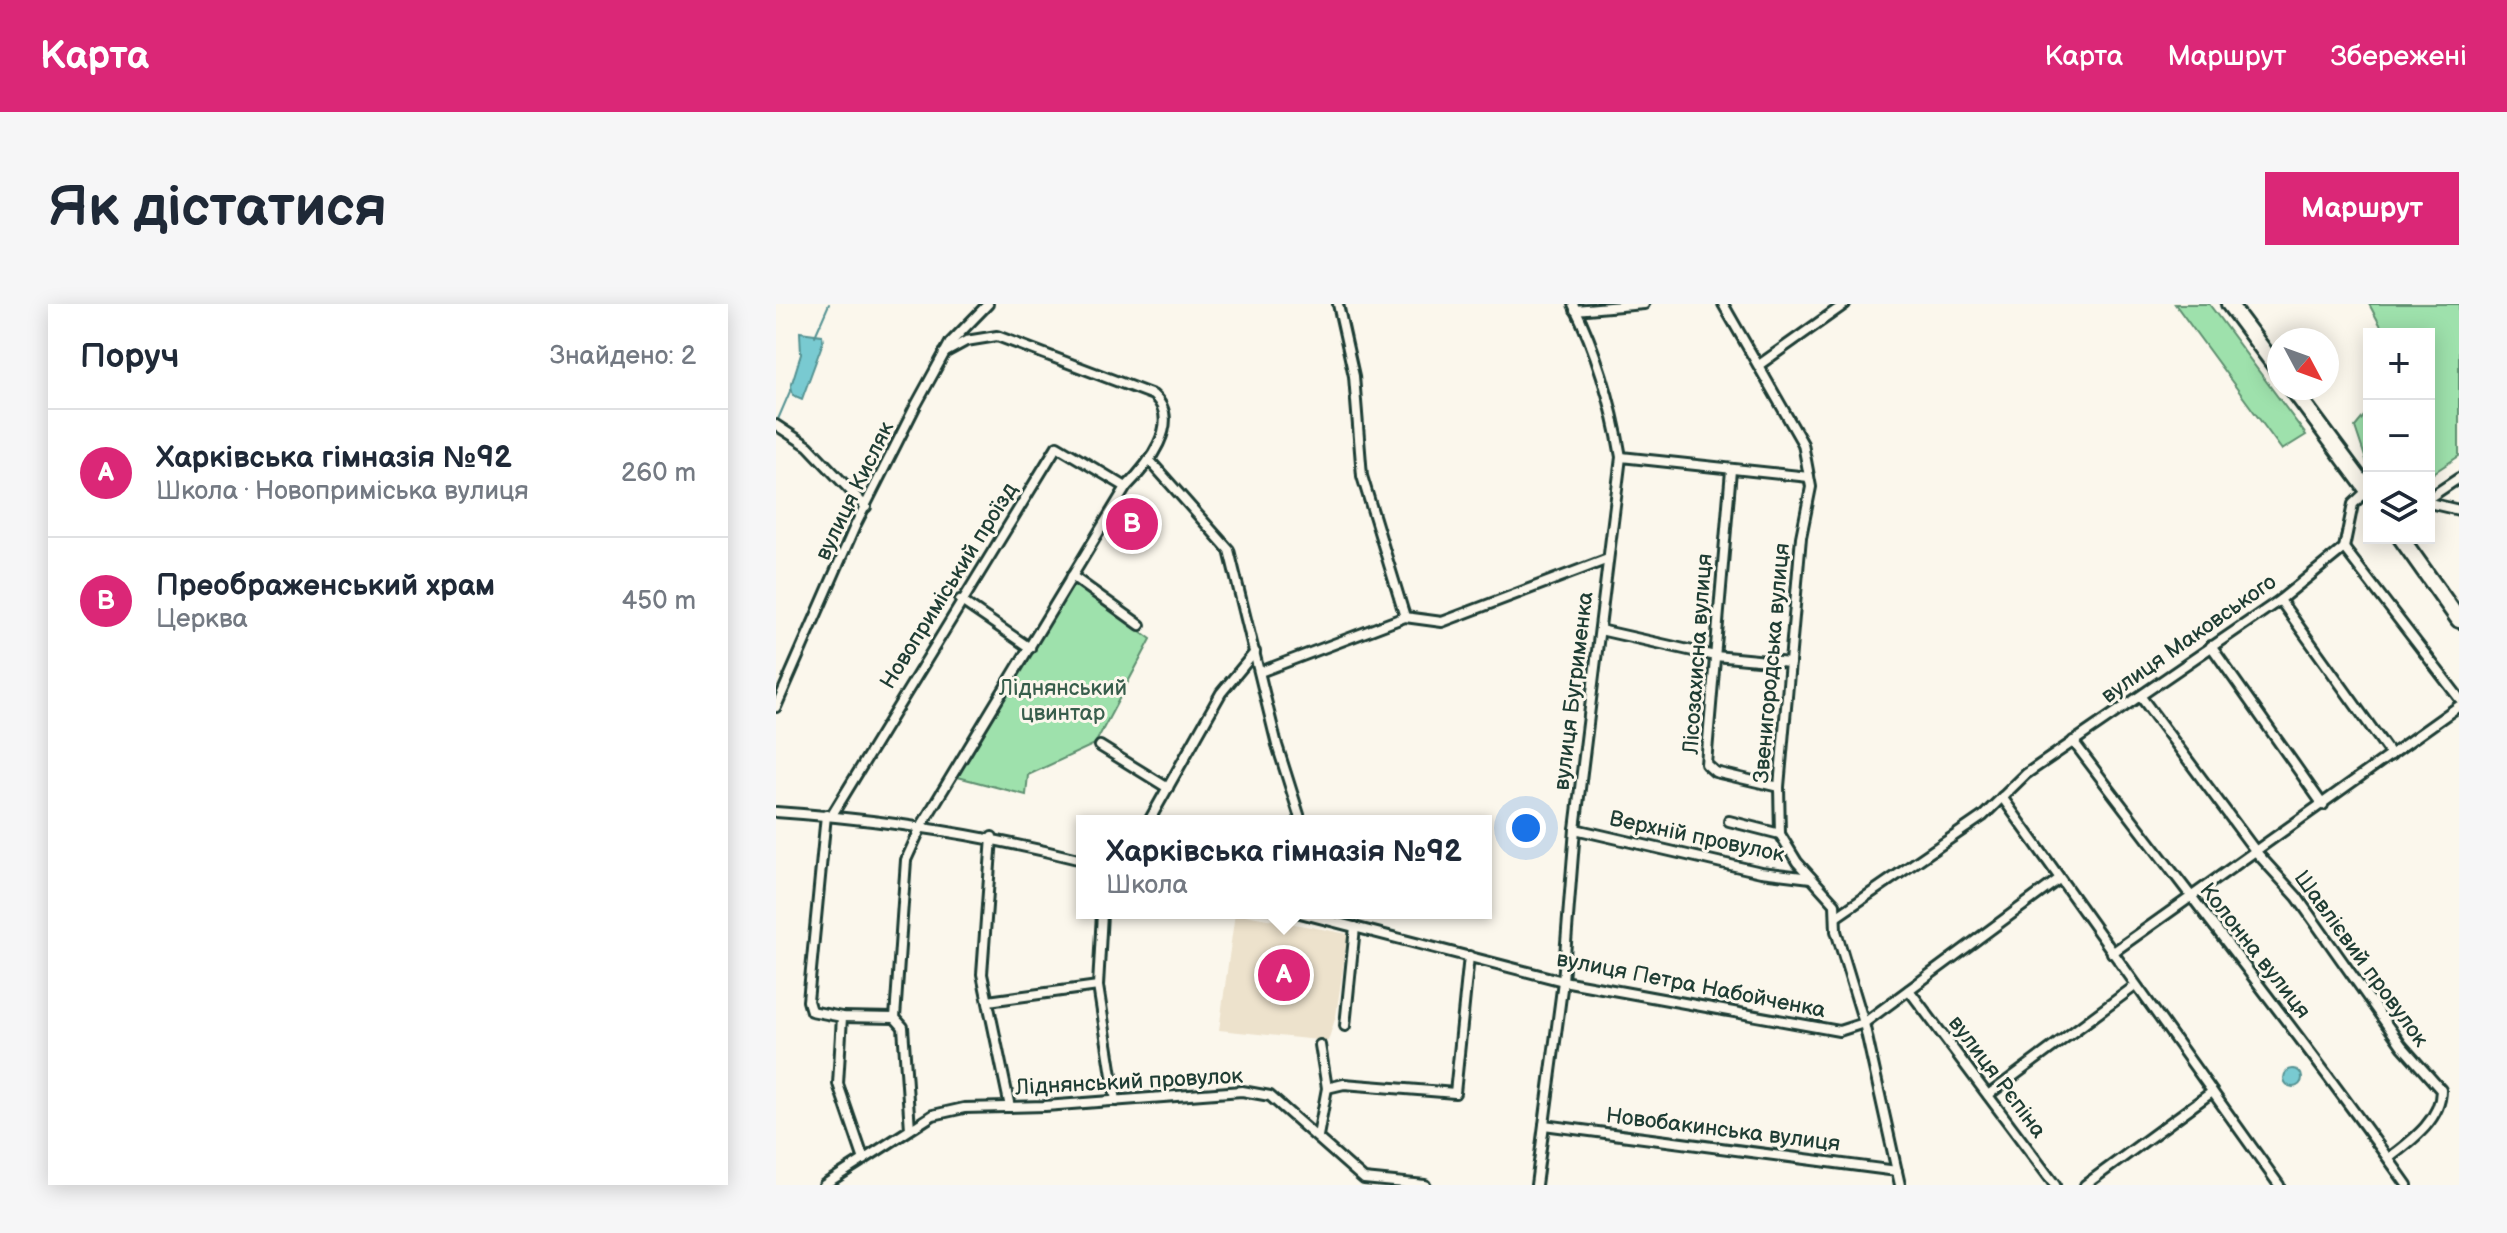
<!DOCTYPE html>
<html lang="uk">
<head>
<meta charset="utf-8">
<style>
	:root { --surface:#fff; --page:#f6f6f7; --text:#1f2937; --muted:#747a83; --line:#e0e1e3; --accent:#db2777 }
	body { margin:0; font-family:"Balsamiq Sans",sans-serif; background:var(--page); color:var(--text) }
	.controls { position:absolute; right:24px; top:24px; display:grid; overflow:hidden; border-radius:0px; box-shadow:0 4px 20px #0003 }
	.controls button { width:72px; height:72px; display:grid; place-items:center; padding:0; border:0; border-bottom:2px solid var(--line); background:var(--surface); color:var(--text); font:40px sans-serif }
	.compass { position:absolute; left:1491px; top:24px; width:72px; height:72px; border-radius:50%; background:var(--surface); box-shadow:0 4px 20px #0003; rotate:131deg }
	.you { position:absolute; left:750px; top:524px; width:28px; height:28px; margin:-20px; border:6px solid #fff; border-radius:50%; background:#1a73e8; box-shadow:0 0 0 12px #1a73e833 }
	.badge { display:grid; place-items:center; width:52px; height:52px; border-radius:50%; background:var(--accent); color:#fff; font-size:26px; font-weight:700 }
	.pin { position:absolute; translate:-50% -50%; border:4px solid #fff; box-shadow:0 2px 8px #0006 }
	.popup { position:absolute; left:300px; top:511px; width:416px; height:104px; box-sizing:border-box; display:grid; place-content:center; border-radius:0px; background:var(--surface); filter:drop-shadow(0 2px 6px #0005); font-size:26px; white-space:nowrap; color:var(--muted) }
	.popup b { font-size:30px; color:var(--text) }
	.popup::after { content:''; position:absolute; left:50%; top:100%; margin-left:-16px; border:16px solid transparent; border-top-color:var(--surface) }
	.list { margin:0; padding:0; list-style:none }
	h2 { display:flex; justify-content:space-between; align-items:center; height:104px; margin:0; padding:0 32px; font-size:34px }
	h2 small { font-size:26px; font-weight:400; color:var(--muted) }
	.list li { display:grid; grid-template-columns:52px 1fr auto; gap:24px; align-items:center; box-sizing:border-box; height:128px; padding:0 32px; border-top:2px solid var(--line) }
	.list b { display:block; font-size:30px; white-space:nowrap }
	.list p { margin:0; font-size:26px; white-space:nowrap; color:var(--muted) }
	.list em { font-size:26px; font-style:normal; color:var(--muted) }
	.icon { flex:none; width:44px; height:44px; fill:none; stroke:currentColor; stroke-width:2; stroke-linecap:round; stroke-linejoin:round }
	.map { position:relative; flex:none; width:1683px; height:881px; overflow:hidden; border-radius:0px }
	header { display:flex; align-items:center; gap:48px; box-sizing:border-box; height:112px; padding:0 40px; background:var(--accent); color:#fff }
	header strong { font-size:38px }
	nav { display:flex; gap:44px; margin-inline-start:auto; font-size:28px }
	.intro { display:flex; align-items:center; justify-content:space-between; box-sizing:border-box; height:192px; padding:0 48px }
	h1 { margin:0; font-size:56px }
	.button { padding:20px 36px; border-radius:0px; background:var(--accent); color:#fff; font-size:28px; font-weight:700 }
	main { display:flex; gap:48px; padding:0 48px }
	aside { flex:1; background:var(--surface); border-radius:0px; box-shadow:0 4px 20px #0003 }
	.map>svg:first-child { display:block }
	.built { fill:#ede2cc }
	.green { fill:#9ee1ac; stroke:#5e8f70; stroke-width:2 }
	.water { fill:#79cad1; stroke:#559292; stroke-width:2 }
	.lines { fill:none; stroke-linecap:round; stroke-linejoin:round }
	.stream { stroke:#559292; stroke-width:2 }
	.minor-casing { stroke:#1f3d34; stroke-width:14 }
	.trunk-casing { stroke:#1f3d34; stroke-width:20 }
	.minor { stroke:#fbf7ec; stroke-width:8 }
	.trunk { stroke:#fbf7ec; stroke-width:14 }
	.labels { text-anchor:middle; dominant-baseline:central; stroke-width:6; stroke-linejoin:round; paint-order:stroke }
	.street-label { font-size:22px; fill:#1f3d34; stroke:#fbf7ec }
	.park-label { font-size:22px; fill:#385e4c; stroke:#fbf7ec }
</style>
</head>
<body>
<header>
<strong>Карта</strong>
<nav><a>Карта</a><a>Маршрут</a><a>Збережені</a></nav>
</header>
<div class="intro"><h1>Як дістатися</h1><a class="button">Маршрут</a></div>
<main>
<aside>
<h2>Поруч<small>Знайдено: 2</small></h2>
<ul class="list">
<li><span class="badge">A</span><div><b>Харківська гімназія №92</b><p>Школа · Новоприміська вулиця</p></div><em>260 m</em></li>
<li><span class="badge">B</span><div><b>Преображенський храм</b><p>Церква</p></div><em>450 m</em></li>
</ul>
</aside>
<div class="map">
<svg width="1683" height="881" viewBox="0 0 1683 881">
	<rect width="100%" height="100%" fill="#fbf7ec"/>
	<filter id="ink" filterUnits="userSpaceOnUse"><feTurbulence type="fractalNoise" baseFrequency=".0125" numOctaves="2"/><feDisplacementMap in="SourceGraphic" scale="16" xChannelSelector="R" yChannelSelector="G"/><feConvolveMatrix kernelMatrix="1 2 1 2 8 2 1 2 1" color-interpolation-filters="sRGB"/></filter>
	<g filter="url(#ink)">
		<polygon class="built" points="459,609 572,630 560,712 552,737 443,726"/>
		<g class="green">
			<polygon points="1399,0 1433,0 1530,131 1506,146"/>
			<polygon points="1593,0 1683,0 1683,152 1653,172 1653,30 1609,30"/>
			<polygon points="1593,106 1593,165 1579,123"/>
			<polygon points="298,279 375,335 319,440 252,471 250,491 182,473"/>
		</g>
		<g class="water">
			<polygon points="24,28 46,31 47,38 26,95 17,91 15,82 25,50"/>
			<circle cx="1517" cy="774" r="9"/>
		</g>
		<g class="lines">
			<g class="stream">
				<polyline points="39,32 53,0"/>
				<polyline points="0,120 15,85"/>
			</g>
			<g class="minor-casing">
				<g id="minor">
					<polyline points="562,0 578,72 586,172 629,313"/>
					<polyline points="947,0 1027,140 1035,183 1025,233 1003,483 1004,530 1021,558 1059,600 1060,627 1088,719 1124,881"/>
					<polyline points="799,6 868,0"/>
					<polyline points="983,61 1069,0"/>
					<polyline points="0,121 32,142 90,203"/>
					<polyline points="845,153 1033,173"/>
					<polyline points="375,158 453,246 501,441 525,517"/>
					<polyline points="955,166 930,460 939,468 1003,483"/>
					<polyline points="1653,194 1683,174"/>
					<polyline points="1653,199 1683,206"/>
					<polyline points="1568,244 1683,394"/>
					<polyline points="296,272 364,321"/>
					<polyline points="184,296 254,344"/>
					<polyline points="1504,296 1615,451"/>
					<polyline points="824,326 939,352 1014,359"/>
					<polyline points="1435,342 1547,501"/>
					<polyline points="484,368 629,313 666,318 832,255"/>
					<path d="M1365,393l116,156 40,44 105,149 39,44c0,30 -30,51 -52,68"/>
					<polyline points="0,403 80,220 140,101 174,39 212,0"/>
					<path d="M1297,437c111,148 227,293 334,444"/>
					<polyline points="324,442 392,484"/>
					<polyline points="1226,493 1503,881"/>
					<path d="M0,508c105,7 204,22 306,48"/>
					<path d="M50,511l-18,186 3,10 31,6 53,1 11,-158 16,-35 204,-338c20,-20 58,-65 27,-92l-156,-59 -31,5 -22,12"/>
					<polyline points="56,511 281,142 350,183"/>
					<polyline points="373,517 445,389 479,348"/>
					<polyline points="953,517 1004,530"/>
					<polyline points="799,525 985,568 1035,574"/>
					<polyline points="216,533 206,670 234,803"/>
					<polyline points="326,609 322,682 340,797"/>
					<polyline points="524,609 787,677 1063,727 1088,719 1283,575"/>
					<polyline points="1060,613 1207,512 1250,470 1504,296 1568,244 1577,200 1592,186"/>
					<polyline points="1336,649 1683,402"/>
					<polyline points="1133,686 1279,881"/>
					<polyline points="212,697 322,682"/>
					<polyline points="66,713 62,780 88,856"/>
					<polyline points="119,714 127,723 134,825"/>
					<polyline points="569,722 579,623"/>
					<polyline points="551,784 568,780 679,789 693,652"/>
					<polyline points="1212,791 1359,682"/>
					<polyline points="768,821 1121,867"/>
					<polyline points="542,832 551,784 544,741"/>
					<polyline points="48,881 157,811 188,804 269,802 466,787 494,792 588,875 649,881"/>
					<path d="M760,881l27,-204 12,-152 46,-372c-9,-53 -24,-105 -48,-153"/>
					<polyline points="1309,881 1436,788"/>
				</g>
			</g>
			<g class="trunk-casing">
				<g id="trunk">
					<polyline points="1453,0 1503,67"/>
					<polyline points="1516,84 1593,188"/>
					<polyline points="1625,234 1683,316"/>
				</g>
			</g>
			<use href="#minor" class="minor"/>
			<use href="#trunk" class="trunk"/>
		</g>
	</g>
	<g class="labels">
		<g class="street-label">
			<text transform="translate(79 187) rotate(-64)">вулиця Кисляк</text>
			<text transform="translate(173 282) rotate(-58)">Новоприміський проїзд</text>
			<text transform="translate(1413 335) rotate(-35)">вулиця Маковського</text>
			<text transform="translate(922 350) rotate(-86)">Лісозахисна вулиця</text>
			<text transform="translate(996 359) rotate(-85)">Звенигородська вулиця</text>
			<text transform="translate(798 387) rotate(-83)">вулиця Бугрименка</text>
			<text transform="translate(921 533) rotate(12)">Верхній провулок</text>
			<text transform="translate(1479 647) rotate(52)">Колонна вулиця</text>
			<text transform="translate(1585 655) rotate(54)">Шавлієвий провулок</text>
			<text transform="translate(915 681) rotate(11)">вулиця Петра Набойченка</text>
			<text transform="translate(1221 773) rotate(53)">вулиця Рєпіна</text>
			<text transform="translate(353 778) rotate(-3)">Ліднянський провулок</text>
			<text transform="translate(947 826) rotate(7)">Новобакинська вулиця</text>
		</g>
		<g class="park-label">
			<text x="287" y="384">Ліднянський<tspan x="287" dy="25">цвинтар</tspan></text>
		</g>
	</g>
</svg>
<div class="controls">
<button>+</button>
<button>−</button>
<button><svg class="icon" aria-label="layers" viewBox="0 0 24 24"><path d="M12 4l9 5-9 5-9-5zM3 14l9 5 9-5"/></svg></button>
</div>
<svg class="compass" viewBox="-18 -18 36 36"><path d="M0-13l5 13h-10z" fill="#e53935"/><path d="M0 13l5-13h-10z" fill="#747a83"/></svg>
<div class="you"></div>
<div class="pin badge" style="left:508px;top:671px">A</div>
<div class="popup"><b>Харківська гімназія №92</b>Школа</div>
<div class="pin badge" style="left:356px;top:220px">B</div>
</div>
</main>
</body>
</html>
